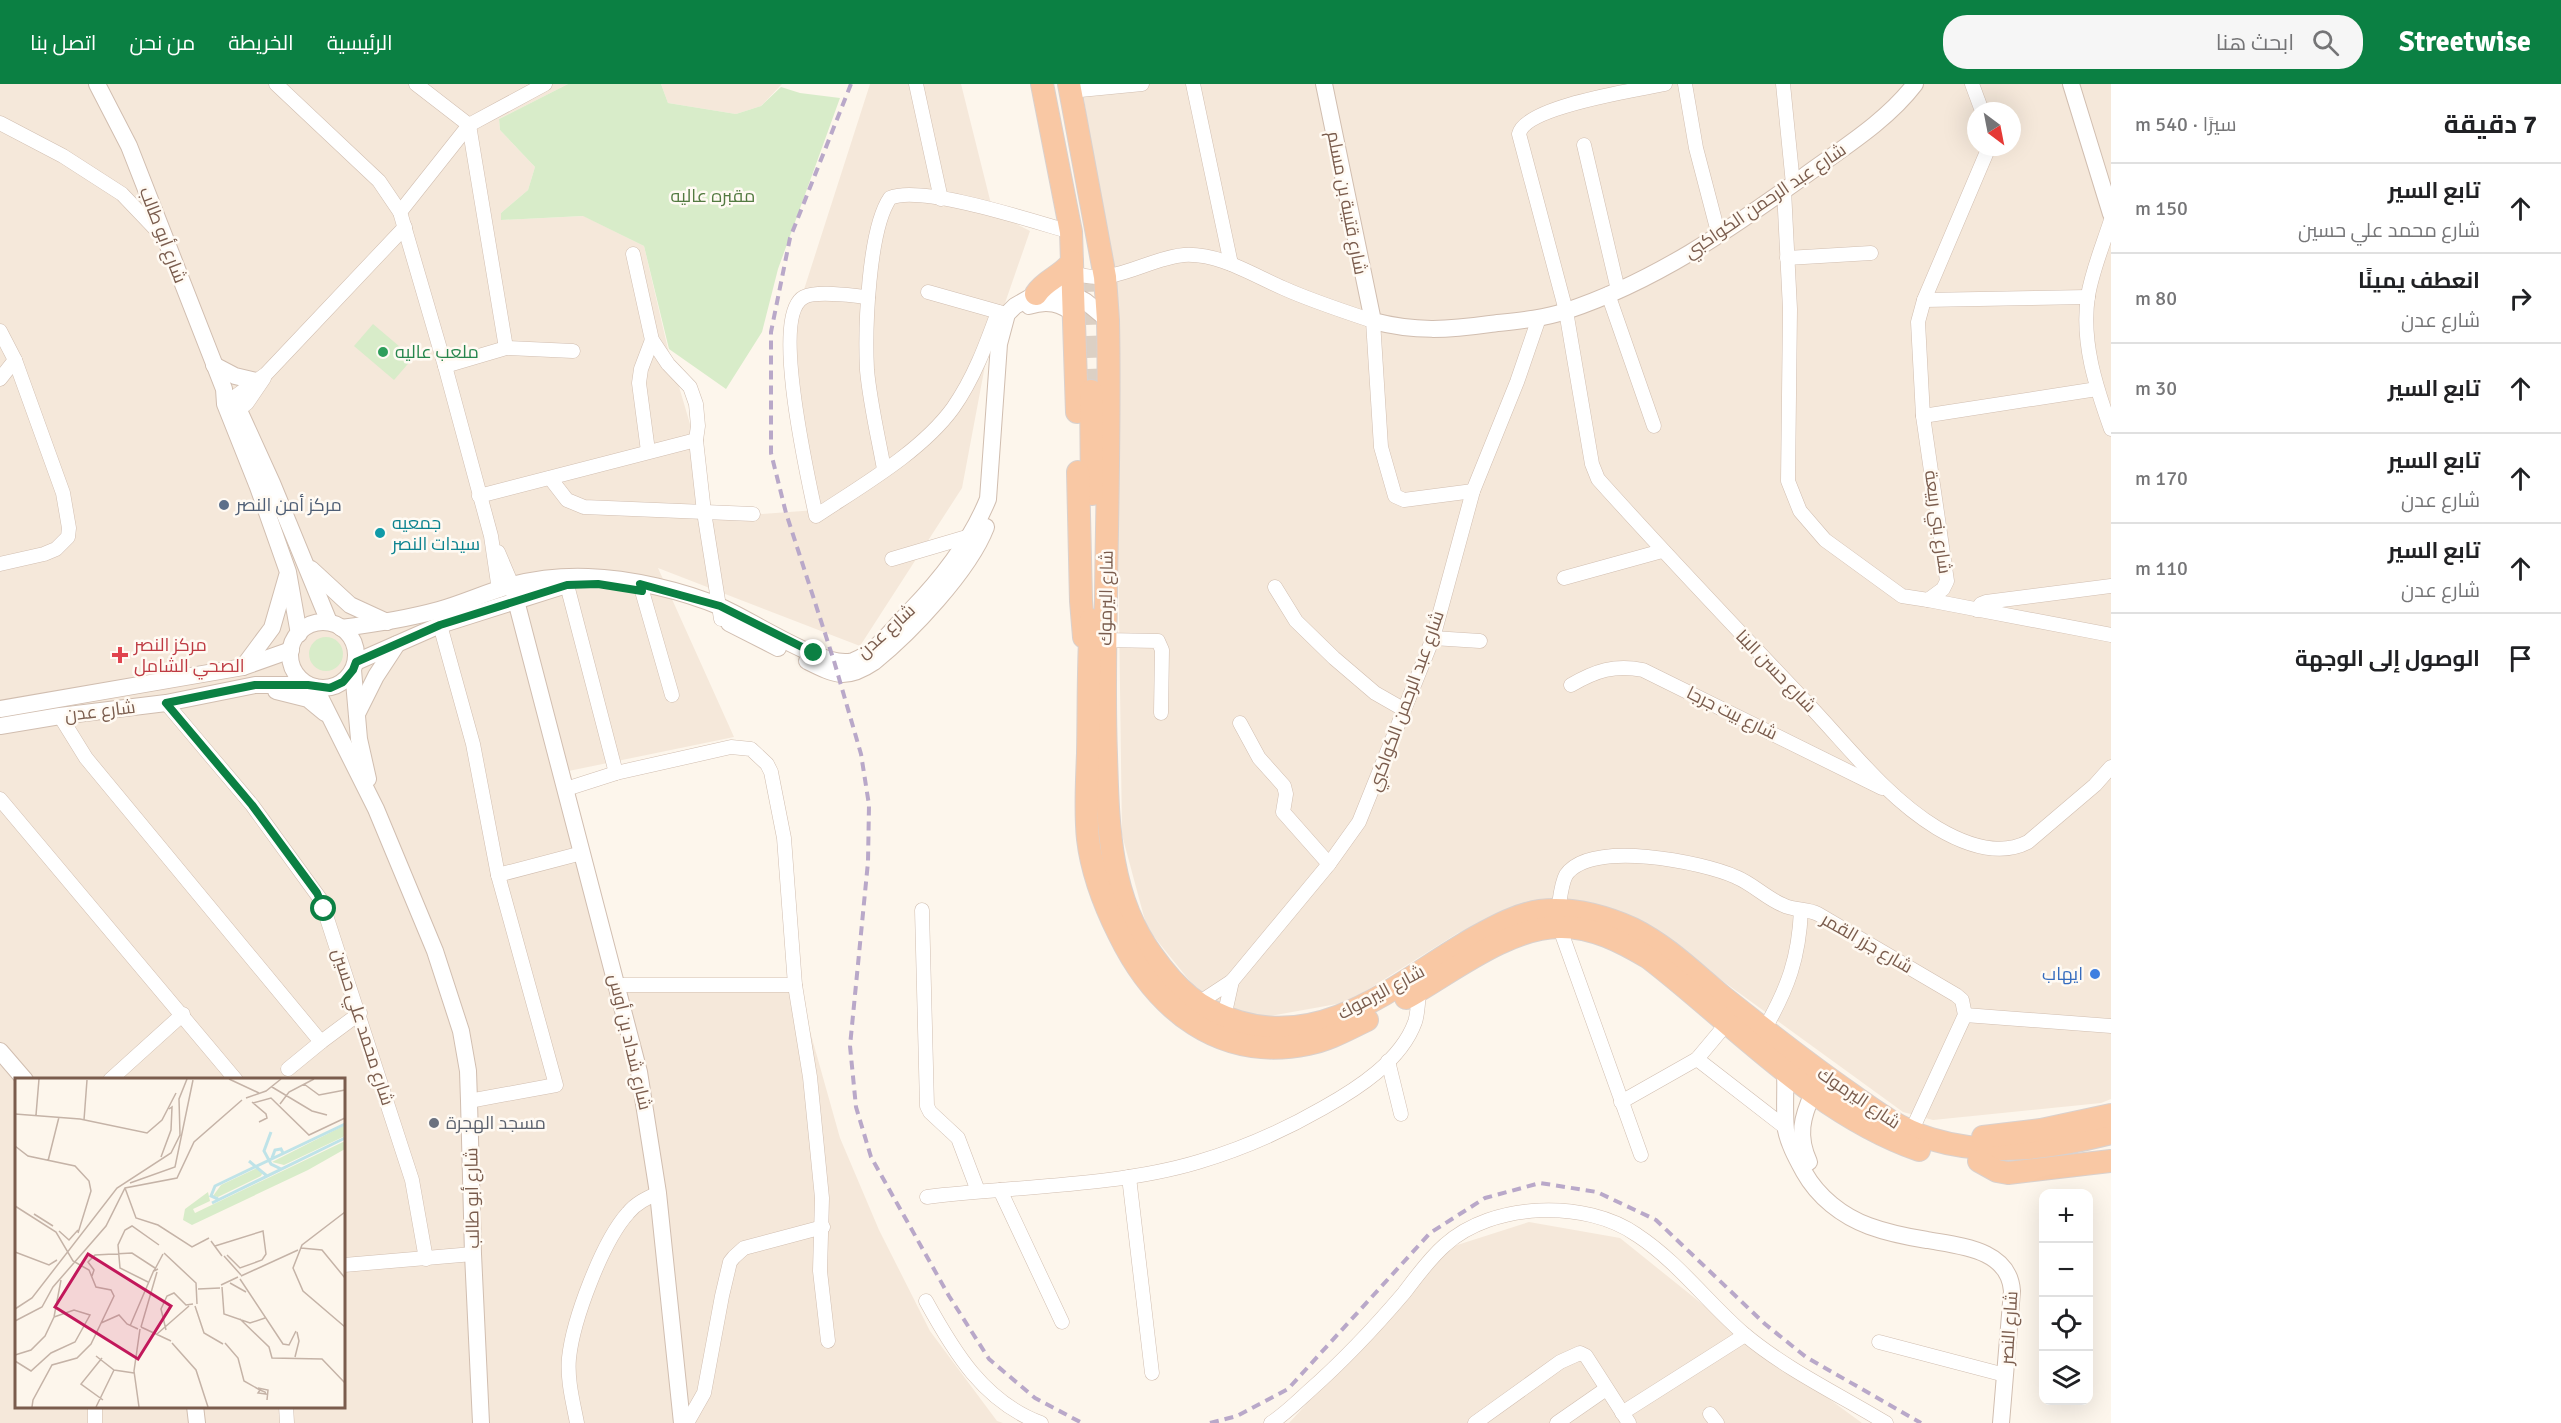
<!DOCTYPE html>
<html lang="ar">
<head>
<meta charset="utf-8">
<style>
	:root { --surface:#fff; --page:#f6f6f6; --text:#202124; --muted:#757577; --line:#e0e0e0; --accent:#0b8043 }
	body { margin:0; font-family:Signika,Cairo,sans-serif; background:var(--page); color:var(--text); direction:rtl }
	.controls { position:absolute; right:18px; bottom:18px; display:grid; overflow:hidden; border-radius:12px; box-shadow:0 6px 24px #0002 }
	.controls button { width:54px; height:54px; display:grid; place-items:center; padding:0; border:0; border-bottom:2px solid var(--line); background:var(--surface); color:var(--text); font:30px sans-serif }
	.compass { position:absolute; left:1967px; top:18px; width:54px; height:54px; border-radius:50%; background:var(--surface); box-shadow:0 6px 24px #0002; rotate:148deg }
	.stop { position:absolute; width:18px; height:18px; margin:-14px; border:4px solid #0b8043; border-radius:50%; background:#fff }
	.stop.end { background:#0b8043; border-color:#fff; box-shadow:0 2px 6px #0008 }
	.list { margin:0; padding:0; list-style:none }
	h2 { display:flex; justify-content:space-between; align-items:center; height:78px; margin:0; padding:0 24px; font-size:26px }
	h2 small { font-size:20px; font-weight:400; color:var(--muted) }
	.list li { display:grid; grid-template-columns:39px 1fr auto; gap:18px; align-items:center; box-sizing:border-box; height:90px; padding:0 24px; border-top:2px solid var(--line) }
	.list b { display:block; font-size:22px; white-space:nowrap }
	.list p { margin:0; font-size:20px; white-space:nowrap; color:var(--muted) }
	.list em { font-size:20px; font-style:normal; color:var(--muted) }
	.icon { flex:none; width:33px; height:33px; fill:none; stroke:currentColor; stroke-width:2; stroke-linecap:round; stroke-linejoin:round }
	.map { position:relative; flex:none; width:2111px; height:1339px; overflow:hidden; direction:ltr }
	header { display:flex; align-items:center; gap:36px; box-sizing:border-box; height:84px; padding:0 30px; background:var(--accent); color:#fff }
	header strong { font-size:28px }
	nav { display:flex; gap:33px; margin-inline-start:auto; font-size:21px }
	.search { width:420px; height:54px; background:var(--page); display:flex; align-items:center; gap:15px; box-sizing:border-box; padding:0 21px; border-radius:24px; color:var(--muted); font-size:22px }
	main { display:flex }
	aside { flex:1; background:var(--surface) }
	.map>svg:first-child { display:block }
	.residential { fill:#f5e8da; fill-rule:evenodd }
	.green { fill:#d8ecc9 }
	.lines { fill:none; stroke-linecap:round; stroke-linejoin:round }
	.trunk-tunnel { stroke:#dcd0c4; stroke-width:22; stroke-dasharray:22 11; stroke-linecap:butt }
	.minor-casing { stroke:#d1beb0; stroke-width:15 }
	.tertiary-casing { stroke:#d1beb0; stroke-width:18 }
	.trunk-casing { stroke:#dad1cd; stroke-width:24 }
	.minor { stroke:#fff; stroke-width:14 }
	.tertiary { stroke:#fff; stroke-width:16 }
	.trunk { stroke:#f9c8a4; stroke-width:22 }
	.rail { stroke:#b9a8c9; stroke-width:4; stroke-dasharray:9 6; stroke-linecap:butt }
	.route { stroke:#0b8043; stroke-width:8 }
	.leisure-dot { fill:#2e9e5b; stroke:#fffaf3; stroke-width:2 }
	.service-dot { fill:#5c6f8a; stroke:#fffaf3; stroke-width:2 }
	.culture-dot { fill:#0f9aa8; stroke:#fffaf3; stroke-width:2 }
	.health-dot { fill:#e0444e; stroke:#fffaf3; stroke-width:2 }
	.shop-dot { fill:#3f7fe0; stroke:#fffaf3; stroke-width:2 }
	.worship-dot { fill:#6b7280; stroke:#fffaf3; stroke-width:2 }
	.labels { text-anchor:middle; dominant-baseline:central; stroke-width:5; stroke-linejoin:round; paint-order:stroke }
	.park-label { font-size:18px; fill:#537a41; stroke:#fffaf3 }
	.street-label { font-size:18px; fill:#7a5c4d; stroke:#fffaf3 }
	.leisure-label { font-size:18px; fill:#27864d; stroke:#fffaf3; text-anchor:start }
	.service-label { font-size:18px; fill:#4e5e75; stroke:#fffaf3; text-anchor:start }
	.culture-label { font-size:18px; fill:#0d838f; stroke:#fffaf3; text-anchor:start }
	.health-label { font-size:18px; fill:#be3a42; stroke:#fffaf3; text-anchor:start }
	.shop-label { font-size:18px; fill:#366cbe; stroke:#fffaf3; text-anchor:end }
	.worship-label { font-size:18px; fill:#5b616d; stroke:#fffaf3; text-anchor:start }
	.inset-river { fill:none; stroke:#bfe3e8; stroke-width:3 }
	.inset-road { fill:none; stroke:#c5b3a7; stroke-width:1.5 }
	.view { fill:#c2185b; fill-opacity:0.15; stroke:#c2185b; stroke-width:3 }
	.inset-edge { fill:none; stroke:#7a5c4d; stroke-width:3 }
</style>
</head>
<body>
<header>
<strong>Streetwise</strong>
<div class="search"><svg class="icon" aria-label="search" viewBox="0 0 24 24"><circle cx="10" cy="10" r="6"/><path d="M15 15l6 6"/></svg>ابحث هنا</div>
<nav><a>الرئيسية</a><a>الخريطة</a><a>من نحن</a><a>اتصل بنا</a></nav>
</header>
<main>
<aside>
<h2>7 دقيقة<small>سيرًا · 540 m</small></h2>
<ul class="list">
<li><svg class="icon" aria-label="ahead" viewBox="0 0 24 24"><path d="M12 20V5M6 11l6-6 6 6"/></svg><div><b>تابع السير</b><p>شارع محمد علي حسين</p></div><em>150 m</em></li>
<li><svg class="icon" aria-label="right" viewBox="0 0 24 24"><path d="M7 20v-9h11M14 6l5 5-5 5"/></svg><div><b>انعطف يمينًا</b><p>شارع عدن</p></div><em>80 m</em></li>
<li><svg class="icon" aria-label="ahead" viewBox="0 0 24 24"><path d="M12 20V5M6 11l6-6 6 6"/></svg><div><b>تابع السير</b></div><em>30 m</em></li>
<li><svg class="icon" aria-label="ahead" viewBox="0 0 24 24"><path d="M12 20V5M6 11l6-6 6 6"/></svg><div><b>تابع السير</b><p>شارع عدن</p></div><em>170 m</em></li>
<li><svg class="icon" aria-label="ahead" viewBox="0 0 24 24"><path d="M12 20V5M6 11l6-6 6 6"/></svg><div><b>تابع السير</b><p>شارع عدن</p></div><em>110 m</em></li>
<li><svg class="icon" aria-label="arrive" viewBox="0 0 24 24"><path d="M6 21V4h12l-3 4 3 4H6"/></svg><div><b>الوصول إلى الوجهة</b></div></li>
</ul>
</aside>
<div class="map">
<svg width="2111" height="1339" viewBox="0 0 2111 1339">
	<rect width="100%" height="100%" fill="#fdf6ec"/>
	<g class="residential">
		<path d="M0,0h568l-69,35 1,11 35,37 -7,23 -27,23v7l83,-4 60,30 24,103 29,99 9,59 56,7 54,-4 -25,-180 79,-246h91l32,128 37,19 -43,124 -25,133 -102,158 -202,-78 76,169 -180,37 58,203 187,15 41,146 39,92 51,101 67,90 6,2h-1003zM16,996h328v326h-328z"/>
		<polygon points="661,0 782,0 761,22 736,30 668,19"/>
		<path d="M1082,0h1029v1015l-10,4 -168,17 -30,-8 -267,-194 -86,-19 -92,34 -110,69 -94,17 -53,-24 -54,-67 -25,-93 -7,-519zM1976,27h36v36h-36z"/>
		<polygon points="1529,1138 1620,1154 1727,1240 1862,1339 1289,1339 1451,1163"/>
	</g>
	<g class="green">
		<polygon points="568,0 661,0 668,19 736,30 761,22 781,3 800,9 840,14 778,185 762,248 726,305 669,265 644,162 583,132 501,136 501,129 528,106 535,83 500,46 499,35"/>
		<polygon points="373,240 413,274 394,296 354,262"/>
		<circle cx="326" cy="570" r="17"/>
	</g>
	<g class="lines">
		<polyline class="trunk-tunnel" points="1087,186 1091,307"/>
		<g class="minor-casing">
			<g id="minor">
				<polyline points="276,0 379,97 400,128 445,282 491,452 499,506"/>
				<polyline points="416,0 469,41 506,264"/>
				<polyline points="916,0 941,115"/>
				<polyline points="1193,0 1231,180"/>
				<path d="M1665,0c-28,6 -140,22 -146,50l47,177 26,153 6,15c68,76 138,149 208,223 42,44 80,95 131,126 27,16 62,29 91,14l67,-57 16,-18"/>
				<polyline points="1685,0 1696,64 1719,152"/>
				<polyline points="1783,0 1793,100"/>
				<polyline points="1972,0 1982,27"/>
				<polyline points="1070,7 1142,0"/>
				<polyline points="0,39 63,72 122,110 164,154"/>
				<polyline points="1584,61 1618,206"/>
				<polyline points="1784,106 1790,225 1788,397 1800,427 1825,456 1902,512 1928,516 1943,505 1947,497 1923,332 1918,238 1924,216 1989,63"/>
				<polyline points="400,128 469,41 545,0"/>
				<path d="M2111,136c-8,25 -19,51 -23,76 -7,46 8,91 23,133"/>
				<polyline points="633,170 652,256 668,280 690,303 696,320 698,342 696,356 704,428 721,535"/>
				<polyline points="1787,174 1871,169"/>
				<path d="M1073,188c37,17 74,-14 111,-17 35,-2 67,19 99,33 29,13 60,23 90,33l8,126 14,49 9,4 69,-9"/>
				<polyline points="928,208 1006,230"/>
				<polyline points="1608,210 1654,342"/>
				<path d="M868,213c-15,-1 -50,-7 -64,0 -34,18 5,185 12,219 45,-30 105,-64 137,-108 21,-30 33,-63 45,-96"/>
				<polyline points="1924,216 2088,213"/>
				<polyline points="0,247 15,276 63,409 69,444 68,453 56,465 44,470 0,480"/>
				<polyline points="445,282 506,264 573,267"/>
				<polyline points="0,295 15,276"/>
				<polyline points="225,320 266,290 405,143"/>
				<polyline points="232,331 247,319 264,294"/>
				<polyline points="1923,332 2097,305"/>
				<polyline points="648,367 639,299 641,285 652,256"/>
				<path d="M884,385c-6,-33 -14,-66 -17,-99 -2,-40 1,-140 23,-172 31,-14 145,24 181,34"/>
				<polyline points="550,394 567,416 584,423 753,430"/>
				<polyline points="479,412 696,356"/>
				<polyline points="498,468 512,501"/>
				<polyline points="892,475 970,452"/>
				<polyline points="1564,494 1662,467"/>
				<polyline points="640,500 672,611"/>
				<polyline points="567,501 616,689"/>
				<polyline points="1275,503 1296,537 1334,574 1375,609 1403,625"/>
				<polyline points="1928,516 2111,551"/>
				<polyline points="1977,526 1981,520 1986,518 2111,502"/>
				<polyline points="440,541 473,660 498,791 556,1001 469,1017"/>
				<polyline points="1433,554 1480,557"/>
				<polyline points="1105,556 1158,557 1162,566 1161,629"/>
				<path d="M1571,601c24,-14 44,-21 72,-15l239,118"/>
				<polyline points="166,619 252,721 321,816 412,1096 426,1175"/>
				<polyline points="60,632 86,674 321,958 360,929"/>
				<polyline points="1240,639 1259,674 1284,702 1286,710 1283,728 1329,780"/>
				<polyline points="566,705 616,689 731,663 751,665 767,680 771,688 784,754 795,901 810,993 822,1114 820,1187 828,1257"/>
				<polyline points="0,715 236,996"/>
				<polyline points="498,791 582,769"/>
				<polyline points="922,826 927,1022 930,1028 958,1054 978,1107"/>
				<path d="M1558,827c2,-11 3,-27 8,-36 24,-36 137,-13 170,2 17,7 30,21 47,28 12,6 23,3 35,9l138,81 6,5 3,15 -54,117"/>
				<polyline points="1559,842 1641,1071"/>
				<polyline points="617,901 795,901"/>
				<polyline points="1197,920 1232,897 1329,780 1359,738 1433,554 1473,407 1517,298 1539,234"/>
				<polyline points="1965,931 2111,942"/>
				<polyline points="1224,933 1232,897"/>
				<path d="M1764,946c24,-42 35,-72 37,-120"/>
				<polyline points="1697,975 1786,1044"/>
				<polyline points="1388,977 1401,1030"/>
				<polyline points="288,985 321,958"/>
				<polyline points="110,996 183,930"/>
				<polyline points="1621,1018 1697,975 1728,938"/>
				<polyline points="1129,1093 1152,1289"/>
				<polyline points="1000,1106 1062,1238"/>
				<path d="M927,1113c87,-11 187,-10 271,-35 44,-13 85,-31 125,-54 34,-19 78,-47 92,-86 3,-9 3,-21 4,-31"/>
				<polyline points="344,1181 473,1170"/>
				<path d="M926,1217c28,51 58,101 115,122"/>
				<polyline points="1879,1258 2005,1291"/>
				<polyline points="286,1322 287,1339"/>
				<polyline points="1622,1329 1745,1251"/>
				<polyline points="1710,1330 1717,1339"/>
				<polyline points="95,1339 95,1322"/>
				<path d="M577,1339c-4,-21 -10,-43 -8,-65 4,-38 33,-116 59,-145 8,-10 19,-15 30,-20"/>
				<polyline points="687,1339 704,1309 722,1212 730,1178 734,1173 744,1164 823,1143"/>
				<path d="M1271,1339c14,-9 26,-21 38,-32 34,-30 66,-64 95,-98 13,-17 25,-34 41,-48 47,-43 141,-46 192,-10 41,27 70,67 107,99 43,36 94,60 142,89"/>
				<polyline points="1475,1339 1560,1278 1580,1269 1586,1272 1629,1339"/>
				<polyline points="1557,1339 1606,1305"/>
			</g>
		</g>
		<g class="tertiary-casing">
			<g id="tertiary">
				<polyline points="97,0 129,62 224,305 225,320 258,403 288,488 299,550"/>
				<path d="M1324,0l49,237c42,11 75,9 117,3 26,-3 52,-5 76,-13 88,-29 163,-81 237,-134 38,-28 83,-55 112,-93"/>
				<polyline points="2071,0 2111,130"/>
				<path d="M1029,222c18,-6 32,-3 46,9"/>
				<polyline points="214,281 235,292 256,297"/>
				<polyline points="237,322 272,399 329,538"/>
				<polyline points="311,485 350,521 387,538"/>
				<polyline points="513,505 639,988 658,1109 682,1339"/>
				<circle cx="323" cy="571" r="33"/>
				<polyline points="729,539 778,564"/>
				<path d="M341,544c33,-4 65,-9 98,-18 25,-7 48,-18 73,-25 24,-6 51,-9 76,-8 41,1 96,14 133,30 29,12 104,63 132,54 23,-8 42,-35 58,-51 32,-33 60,-69 77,-111l11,-155 8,-30 8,-8 21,-12 30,-3 19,10 23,19"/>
				<path d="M807,577c28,14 39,20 67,1 37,-30 95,-91 112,-135"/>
				<polyline points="356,578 440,541 563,502"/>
				<polyline points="243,583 272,544 287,492"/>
				<polyline points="353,586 359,655 368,695"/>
				<polyline points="315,603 376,725 435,867 461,947 468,987 469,1017 473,1170 481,1339"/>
				<polyline points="276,607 308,615 325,629"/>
				<polyline points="0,625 243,583 291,566"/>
				<polyline points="357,630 376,592 397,560"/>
				<polyline points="0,642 60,632 166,619 255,601 308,601"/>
				<polyline points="0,967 25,996"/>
				<path d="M1785,987c1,19 -1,40 1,59 3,15 11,29 18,42 14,25 38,44 65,54 19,7 39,11 58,14 33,6 82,9 85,51l-11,132"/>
				<path d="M1809,1078c-12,-26 -7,-45 4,-69"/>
				<polyline points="195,1322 197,1339"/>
			</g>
		</g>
		<g class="trunk-casing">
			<g id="trunk">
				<polyline points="1042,0 1071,148 1077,328"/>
				<path d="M1069,0l36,193 3,43c2,93 -1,186 -2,278 -1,53 -2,105 0,157 2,69 3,142 46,200 24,34 47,55 87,67 91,27 164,-44 237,-85 20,-11 42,-23 64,-26 33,-4 64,5 93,18 34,17 61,44 90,68 39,31 77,61 118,90 28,20 56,42 90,52 59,18 122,9 180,-6"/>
				<path d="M1036,210c9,-14 26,-18 36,-32"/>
				<polyline points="1091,307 1092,410"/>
				<polyline points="1078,388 1081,517 1084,553"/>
				<path d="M1091,536c-3,45 -2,89 -3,133 -1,29 -3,58 0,86 4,34 16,65 31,95 37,76 101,128 189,110 21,-4 40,-15 59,-24"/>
				<path d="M1406,914c43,-24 102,-71 153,-71 33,-1 63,15 90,31 87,67 165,155 270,192"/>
				<polyline points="1983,1053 2041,1046 2111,1031"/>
				<polyline points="1979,1077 1997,1087 2008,1089 2111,1077"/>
			</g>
		</g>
		<use href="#minor" class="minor"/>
		<use href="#tertiary" class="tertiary"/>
		<use href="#trunk" class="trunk"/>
		<g class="rail">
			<polyline points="851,0 790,154 771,248 771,369 786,429 834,577 861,670 869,721 868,778 850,962 856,1023 871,1073 949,1212 989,1275 1035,1314 1082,1339"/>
			<polyline points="1210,1339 1237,1332 1288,1305 1430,1149 1485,1114 1540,1099 1597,1108 1656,1136 1765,1240 1806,1273 1921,1339"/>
		</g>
	</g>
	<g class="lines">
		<polyline class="route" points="324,825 317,809 252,721 166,619 255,601 308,601 330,604 343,598 353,586 356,578 440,541 567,501 598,500 642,507 640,500 720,522 814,569"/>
	</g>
	<circle class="leisure-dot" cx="383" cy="268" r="6"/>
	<circle class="service-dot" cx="224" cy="421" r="6"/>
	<circle class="culture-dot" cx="380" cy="449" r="6"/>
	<path class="health-dot" d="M117 562h6v6h6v6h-6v6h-6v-6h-6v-6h6z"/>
	<circle class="shop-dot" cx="2095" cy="890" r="6"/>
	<circle class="worship-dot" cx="434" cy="1039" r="6"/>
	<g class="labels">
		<g class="park-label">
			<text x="713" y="112">مقبره عاليه</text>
		</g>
		<g class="street-label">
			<text transform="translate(1765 117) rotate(-34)">شارع عبد الرحمن الكواكبي</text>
			<text transform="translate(1347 119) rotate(79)">شارع قتيبة بن مسلم</text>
			<text transform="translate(163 151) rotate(69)">شارع أبو طالب</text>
			<text transform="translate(1938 438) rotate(82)">شارع بني ربيعة</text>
			<text transform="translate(1106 514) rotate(-89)">شارع اليرموك</text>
			<text transform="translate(886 547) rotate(-42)">شارع عدن</text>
			<text transform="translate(1776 587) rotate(46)">شارع حسن البنا</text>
			<text transform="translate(1406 617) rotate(-70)">شارع عبد الرحمن الكواكبي</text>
			<text transform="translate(100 627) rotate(-7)">شارع عدن</text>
			<text transform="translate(1732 629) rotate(26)">شارع بيت جرجا</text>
			<text transform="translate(1867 859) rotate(30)">شارع جزر القمر</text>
			<text transform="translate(1381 908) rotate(-28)">شارع اليرموك</text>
			<text transform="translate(363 943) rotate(72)">شارع محمد علي حسين</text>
			<text transform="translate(630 958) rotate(77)">شارع شداد بن أوس</text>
			<text transform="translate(1859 1014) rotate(34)">شارع اليرموك</text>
			<text transform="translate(472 1114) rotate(-91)">شارع أبو طالب</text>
			<text transform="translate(2009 1244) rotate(-86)">شارع النصر</text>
		</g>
		<g class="leisure-label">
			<text x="395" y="268">ملعب عاليه</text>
		</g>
		<g class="service-label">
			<text x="236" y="421">مركز أمن النصر</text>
		</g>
		<g class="culture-label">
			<text x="392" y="439">جمعيه<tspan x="392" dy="21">سيدات النصر</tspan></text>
		</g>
		<g class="health-label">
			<text x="134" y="561">مركز النصر<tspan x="134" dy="21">الصحي الشامل</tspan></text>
		</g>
		<g class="shop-label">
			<text x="2083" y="890">ايهاب</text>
		</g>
		<g class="worship-label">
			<text x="446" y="1039">مسجد الهجرة</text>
		</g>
	</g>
	<g transform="translate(15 994)">
		<rect width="330" height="330" fill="#fdf6ec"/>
		<path d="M330,47v11l-61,29 -12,-3zM330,63v8l-37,21 -116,55 -9,-5 2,-11 23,-17 2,9 -17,8 2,4zM242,90l6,4 -2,4 -43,21 -5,-1 8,-11z" fill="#d8ecc9"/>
		<path class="inset-river" d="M256,54l-7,19 7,13 10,5M257,80l3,-8 6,-1 2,4M234,83l18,15M203,121l-7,-3 4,-10 130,-62M197,125l133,-65"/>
		<path class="inset-road" d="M214,1l30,14M289,6l15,11 26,-5M257,9l40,24 15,4M231,20l20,-7 15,-12M237,24l14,12 1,4 -8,4M238,25l18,-5 38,37 36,-17M265,26l9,-12 25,-13M0,36l65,5 67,14 15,-13 14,-27M21,37l3,-36M69,42l3,-40M0,68l13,10 47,10 14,15 2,10 -13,42M146,79l10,-27 1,-23 -3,2M33,83l11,-44M115,105l45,-16 18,-87M110,110l11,30 22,7 34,22 17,-9M0,128l41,26 17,29 16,9 7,17 15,3 3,6 -23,48 -14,14 -25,7 -19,35 -1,7M330,134l-43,33 -9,23 10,23 42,36M19,136l19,12M44,153l10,9 9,-10M196,163l11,15M200,168l48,-15 3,23 -4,6 -22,8 -13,-13M286,170l21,2 23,28M0,174l34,13 8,-5M149,175l32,30 1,21M209,178l17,19M143,191l-4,2 9,-17M77,198l2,-6 -6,-8 7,-7 37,-2 23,15M226,198l57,-26M225,201l43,65 6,1 7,-14M133,204l-28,-14 -2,-23 7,-15 7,-4 27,19M215,205l16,9M206,207l17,-8M207,209l2,27 26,9 15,-5M183,211l22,-1M180,228l9,27 19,11M0,231l17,-11 85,-110 54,-35 9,-18 -1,-36 8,-20M225,241l29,28 3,11 50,1 23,24M0,243l27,-14 11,-20 53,-61 19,-38 52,-10 17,-36 48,-42M86,245l18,-8 8,9 11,5M115,248l24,-56M126,249l16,-55M126,249l30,14M151,252l-5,-21 6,-13 7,-3 12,12 7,-1M142,256l32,-28M157,265l24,27 12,37M210,265l13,15 6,23 16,9M0,277l16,-5 14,-14 9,-19 7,-37M81,278l18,14 20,3M280,279l4,-16 -2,-9M87,280l-21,26 22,16M0,283l16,10 20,-18 24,-11 15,-27 -16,-5 -20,7M243,310l10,2 -1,10M245,312l5,2 1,2 -8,-1zM81,329l18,-37M124,329l-5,-36 6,-42"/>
		<path class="view" d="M73,176l83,52 -33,53 -83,-52z"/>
		<rect width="330" height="330" class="inset-edge"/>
	</g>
</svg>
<div class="controls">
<button>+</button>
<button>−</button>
<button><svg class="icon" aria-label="locate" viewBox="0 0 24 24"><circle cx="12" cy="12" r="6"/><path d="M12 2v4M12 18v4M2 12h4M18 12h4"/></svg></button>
<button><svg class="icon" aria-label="layers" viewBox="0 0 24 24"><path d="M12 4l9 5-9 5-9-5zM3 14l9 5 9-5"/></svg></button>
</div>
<svg class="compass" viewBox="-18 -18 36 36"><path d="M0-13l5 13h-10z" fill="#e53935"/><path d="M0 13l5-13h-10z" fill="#757577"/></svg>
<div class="stop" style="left:324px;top:825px"></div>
<div class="stop end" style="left:814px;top:569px"></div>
</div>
</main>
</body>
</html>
